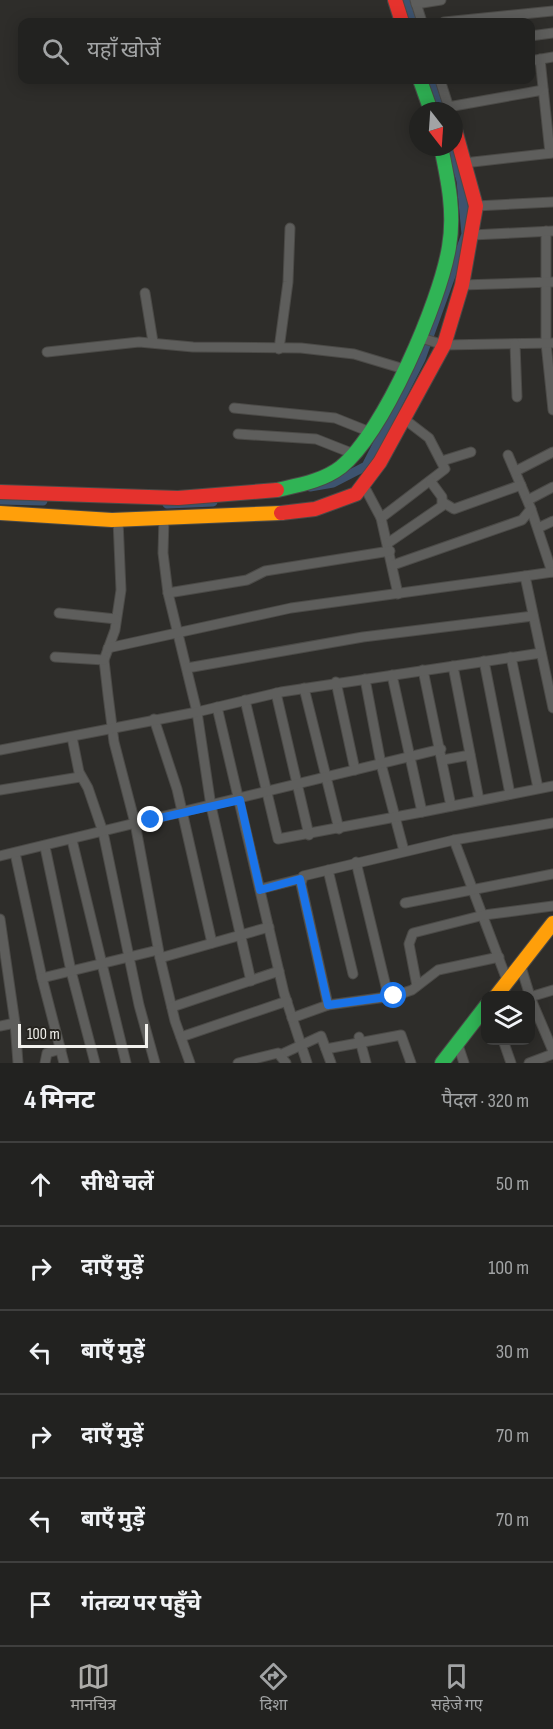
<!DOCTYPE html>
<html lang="hi">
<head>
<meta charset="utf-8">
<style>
	:root { --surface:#222220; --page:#2e2f2d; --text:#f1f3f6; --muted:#a2a4a5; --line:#3f3f3e; --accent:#adaca9 }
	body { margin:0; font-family:"Sofia Sans Condensed","Noto Sans Devanagari",sans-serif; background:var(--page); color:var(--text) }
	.controls { position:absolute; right:18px; bottom:18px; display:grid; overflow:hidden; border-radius:12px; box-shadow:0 3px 15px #0003 }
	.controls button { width:54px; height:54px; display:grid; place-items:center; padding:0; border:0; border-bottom:2px solid var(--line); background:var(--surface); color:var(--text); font:30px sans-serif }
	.compass { position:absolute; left:409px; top:102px; width:54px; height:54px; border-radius:50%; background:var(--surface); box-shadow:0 3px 15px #0003; rotate:163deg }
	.scale { position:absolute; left:18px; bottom:15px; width:130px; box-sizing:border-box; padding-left:6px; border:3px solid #f2f1ed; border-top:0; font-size:16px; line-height:21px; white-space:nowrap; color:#f2f1ed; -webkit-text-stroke:4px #26241f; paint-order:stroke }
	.stop { position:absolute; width:18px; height:18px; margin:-14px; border:4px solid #1a73e8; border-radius:50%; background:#fff }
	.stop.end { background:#1a73e8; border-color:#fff; box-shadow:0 2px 6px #0008 }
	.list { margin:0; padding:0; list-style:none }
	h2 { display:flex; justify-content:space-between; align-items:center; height:78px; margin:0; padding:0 24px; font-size:26px }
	h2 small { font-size:20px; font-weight:400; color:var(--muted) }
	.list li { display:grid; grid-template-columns:39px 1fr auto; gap:18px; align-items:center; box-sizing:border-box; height:84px; padding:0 24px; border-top:2px solid var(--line) }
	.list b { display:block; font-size:22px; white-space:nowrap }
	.list em { font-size:20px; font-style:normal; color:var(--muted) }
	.icon { flex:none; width:33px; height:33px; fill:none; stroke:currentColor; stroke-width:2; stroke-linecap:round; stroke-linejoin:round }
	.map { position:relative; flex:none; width:553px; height:1063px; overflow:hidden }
	.search { position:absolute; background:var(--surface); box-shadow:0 3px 15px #0003; left:18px; right:18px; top:18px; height:66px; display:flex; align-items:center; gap:15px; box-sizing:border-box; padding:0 21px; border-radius:12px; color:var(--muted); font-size:22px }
	.sheet { height:582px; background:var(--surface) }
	nav { display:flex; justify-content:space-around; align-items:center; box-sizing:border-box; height:84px; border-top:2px solid var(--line); background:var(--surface); font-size:16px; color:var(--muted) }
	nav a { display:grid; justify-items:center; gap:3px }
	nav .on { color:var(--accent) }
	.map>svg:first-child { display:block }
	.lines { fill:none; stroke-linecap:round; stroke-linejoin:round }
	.canal { stroke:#3d536f; stroke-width:9 }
	.street-casing { stroke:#4b4a47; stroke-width:11 }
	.fast-casing { stroke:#4b4a47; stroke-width:16 }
	.slow-casing { stroke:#4b4a47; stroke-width:16 }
	.jam-casing { stroke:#4b4a47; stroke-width:16 }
	.street { stroke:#5e5e5c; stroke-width:9 }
	.fast { stroke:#30b455; stroke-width:14 }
	.slow { stroke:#ff9f0a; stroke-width:14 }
	.jam { stroke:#e5322d; stroke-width:14 }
	.route { stroke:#1a73e8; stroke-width:8 }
</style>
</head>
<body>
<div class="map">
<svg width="553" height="1063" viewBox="0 0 553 1063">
	<rect width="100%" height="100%" fill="#2e2d2a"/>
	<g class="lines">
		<g class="canal">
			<polyline points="406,0 413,22"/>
			<polyline points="430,80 440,111"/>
			<polyline points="310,487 333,483 366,466 421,359 466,234 461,181 451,147"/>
			<polyline points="0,500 43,501"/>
			<polyline points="167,504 213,502"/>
		</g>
		<g class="street-casing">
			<g id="street">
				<polyline points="415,0 422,22"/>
				<polyline points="416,4 441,0"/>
				<polyline points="444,22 553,11"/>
				<polyline points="530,36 553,33"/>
				<polyline points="540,59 550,153"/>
				<polyline points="530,61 553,57"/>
				<polyline points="440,80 450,111"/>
				<polyline points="448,107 543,90"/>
				<polyline points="464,163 553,153"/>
				<polyline points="476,206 553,202"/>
				<polyline points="546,231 546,343 553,410"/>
				<polyline points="472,235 553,231"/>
				<polyline points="462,285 553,282"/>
				<polyline points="145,293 153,342"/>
				<polyline points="418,337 444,345 553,343"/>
				<polyline points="515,344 517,397"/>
				<polyline points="279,349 288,282 290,228"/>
				<polyline points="47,352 139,342 193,347 301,348 354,354 404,369"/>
				<polyline points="234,408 335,418 370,432"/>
				<polyline points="238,434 316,439 354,454"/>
				<polyline points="508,455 531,509 552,572"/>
				<polyline points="442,461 471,452"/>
				<polyline points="516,471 553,452"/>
				<polyline points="364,486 381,518 398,594"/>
				<polyline points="528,500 553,487"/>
				<polyline points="444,503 454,509 521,485"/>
				<polyline points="164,518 163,553 168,593 197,712 211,806 251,981"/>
				<polyline points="381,518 445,469 429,438 403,418"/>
				<polyline points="118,520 121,590 115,630 104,660 108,695 114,742 135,823 160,958 175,1021 190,1063"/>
				<polyline points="538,528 553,521"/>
				<polyline points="388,543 442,506 442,497 431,482"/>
				<polyline points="393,565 522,520 531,509"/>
				<polyline points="525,576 553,572"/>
				<polyline points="168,593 247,580 265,571 390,551"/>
				<polyline points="59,613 116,619"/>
				<polyline points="108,648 291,608 525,576 553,708"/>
				<polyline points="55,657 104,660"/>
				<polyline points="511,657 538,788"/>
				<polyline points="484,661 510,794"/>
				<polyline points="453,666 479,800"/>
				<polyline points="187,668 363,637 533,616"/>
				<polyline points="423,670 451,806"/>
				<polyline points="392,675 422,812 553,786"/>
				<polyline points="365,679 381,764 404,851"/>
				<polyline points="336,682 355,770"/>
				<polyline points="304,688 339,829"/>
				<polyline points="276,693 309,835"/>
				<polyline points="245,700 278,839 422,812"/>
				<polyline points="217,707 284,993 307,1063"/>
				<polyline points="154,719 177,789 212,943"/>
				<polyline points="72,737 79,772 88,788 103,832 139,1005 155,1063"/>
				<polyline points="0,750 197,712 281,692 541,653"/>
				<polyline points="443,760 470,755"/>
				<polyline points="0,790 80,777"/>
				<polyline points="72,840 126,1063"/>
				<polyline points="454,840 508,983"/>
				<polyline points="45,847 71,971 95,1063"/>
				<polyline points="15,853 42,978 64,1063"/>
				<polyline points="0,856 441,749"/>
				<polyline points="356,862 388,995"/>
				<polyline points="328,870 353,974"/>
				<polyline points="260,889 300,879"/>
				<polyline points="405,903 553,874"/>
				<polyline points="0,919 15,1023"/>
				<polyline points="160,958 269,927"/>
				<polyline points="521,967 530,996"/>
				<polyline points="42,978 158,950"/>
				<polyline points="417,986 409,944 413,933 484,915 553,906"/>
				<polyline points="530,997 553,1051"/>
				<polyline points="530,997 553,990"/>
				<polyline points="328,1005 301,884 303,876 454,840 553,823"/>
				<polyline points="172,1007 279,971"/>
				<polyline points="292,1018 328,1005 394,996 412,990 438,970 499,957"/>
				<polyline points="0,1026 15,1023 18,1063"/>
				<polyline points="181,1037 287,1001"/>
				<polyline points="359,1037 366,1063"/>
				<polyline points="503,1040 511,1063"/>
				<polyline points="457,1042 464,1063"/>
				<polyline points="326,1049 401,1035 411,1063"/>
				<polyline points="282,1054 321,1036 331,1063"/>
				<polyline points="45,1063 47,1053 61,1049"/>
				<polyline points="238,1063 278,1053 286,1063"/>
				<polyline points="529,1063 553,1054"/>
			</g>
		</g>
		<g class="fast-casing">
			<g id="fast">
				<polyline points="420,80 431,111"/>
				<path d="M277,490c22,-5 46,-9 64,-23 43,-35 99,-165 108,-220 6,-34 -1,-67 -8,-100"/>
				<polyline points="442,1063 486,1006"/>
			</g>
		</g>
		<g class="slow-casing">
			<g id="slow">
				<polyline points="0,513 112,520 281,513"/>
				<polyline points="496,996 553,923"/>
			</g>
		</g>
		<g class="jam-casing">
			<g id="jam">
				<polyline points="395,0 402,22"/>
				<polyline points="0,492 178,498 277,490"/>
				<polyline points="281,513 315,509 356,494 380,462 444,345 462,285 476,206 454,126"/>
			</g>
		</g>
		<use href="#street" class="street"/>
		<use href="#fast" class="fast"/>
		<use href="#slow" class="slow"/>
		<use href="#jam" class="jam"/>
	</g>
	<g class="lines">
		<polyline class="route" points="151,820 240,800 260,890 300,879 328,1005 394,996"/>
	</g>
</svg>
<div class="controls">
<button><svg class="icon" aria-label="layers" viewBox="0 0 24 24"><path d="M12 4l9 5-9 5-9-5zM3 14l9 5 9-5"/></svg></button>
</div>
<svg class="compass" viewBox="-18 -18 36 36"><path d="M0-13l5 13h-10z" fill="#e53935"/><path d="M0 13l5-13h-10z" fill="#a2a4a5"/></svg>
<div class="scale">100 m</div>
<div class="stop" style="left:394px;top:996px"></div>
<div class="stop end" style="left:151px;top:820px"></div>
<div class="search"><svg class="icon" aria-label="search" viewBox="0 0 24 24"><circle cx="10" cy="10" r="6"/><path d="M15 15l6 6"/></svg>यहाँ खोजें</div>
</div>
<section class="sheet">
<h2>4 मिनट<small>पैदल · 320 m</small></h2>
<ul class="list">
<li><svg class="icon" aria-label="ahead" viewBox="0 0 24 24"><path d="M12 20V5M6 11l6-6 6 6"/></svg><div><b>सीधे चलें</b></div><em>50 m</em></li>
<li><svg class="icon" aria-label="right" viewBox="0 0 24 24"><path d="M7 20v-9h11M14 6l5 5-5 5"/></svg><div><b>दाएँ मुड़ें</b></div><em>100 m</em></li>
<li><svg class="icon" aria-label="left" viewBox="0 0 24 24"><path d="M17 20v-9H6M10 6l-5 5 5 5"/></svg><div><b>बाएँ मुड़ें</b></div><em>30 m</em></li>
<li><svg class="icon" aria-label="right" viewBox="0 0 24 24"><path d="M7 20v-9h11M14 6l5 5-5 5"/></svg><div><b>दाएँ मुड़ें</b></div><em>70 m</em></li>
<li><svg class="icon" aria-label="left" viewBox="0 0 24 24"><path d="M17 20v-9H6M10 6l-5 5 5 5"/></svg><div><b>बाएँ मुड़ें</b></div><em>70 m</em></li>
<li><svg class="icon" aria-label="arrive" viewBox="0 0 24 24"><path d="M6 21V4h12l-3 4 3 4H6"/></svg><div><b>गंतव्य पर पहुँचे</b></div></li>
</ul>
</section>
<nav>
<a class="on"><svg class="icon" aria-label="map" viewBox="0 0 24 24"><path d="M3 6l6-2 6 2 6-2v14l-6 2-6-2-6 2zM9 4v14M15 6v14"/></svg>मानचित्र</a>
<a><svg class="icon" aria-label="directions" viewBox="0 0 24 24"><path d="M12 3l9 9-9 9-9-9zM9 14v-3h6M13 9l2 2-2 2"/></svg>दिशा</a>
<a><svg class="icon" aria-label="saved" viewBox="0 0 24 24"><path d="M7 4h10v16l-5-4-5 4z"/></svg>सहेजे गए</a>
</nav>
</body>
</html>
